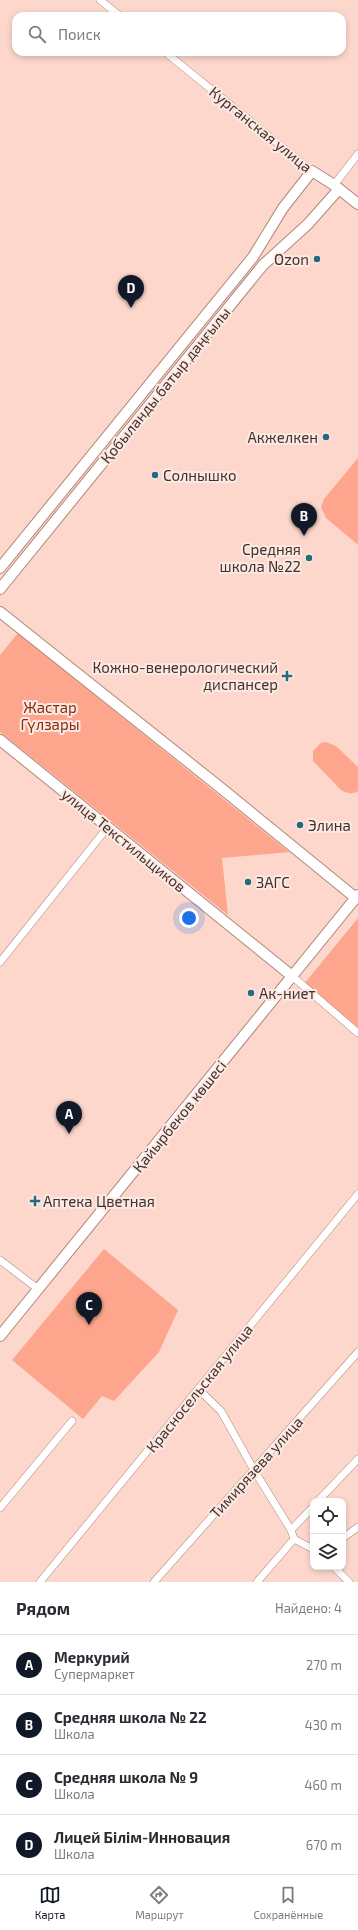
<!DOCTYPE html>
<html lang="ru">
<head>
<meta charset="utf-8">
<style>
	:root { --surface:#fff; --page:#f7f7f7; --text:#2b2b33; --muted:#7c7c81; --line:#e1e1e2; --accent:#111827 }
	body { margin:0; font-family:"Exo 2",sans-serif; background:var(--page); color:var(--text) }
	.controls { position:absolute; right:12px; bottom:12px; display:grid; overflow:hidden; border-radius:8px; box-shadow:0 2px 6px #0003 }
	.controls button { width:36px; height:36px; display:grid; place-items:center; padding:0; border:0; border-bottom:1px solid var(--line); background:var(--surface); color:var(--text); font:20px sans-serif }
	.you { position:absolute; left:189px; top:918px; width:14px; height:14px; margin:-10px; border:3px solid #fff; border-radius:50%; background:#1a73e8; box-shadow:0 0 0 6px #1a73e833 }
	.badge { display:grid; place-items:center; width:26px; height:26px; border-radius:50%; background:var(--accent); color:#fff; font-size:13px; font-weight:700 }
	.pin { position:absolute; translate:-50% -33px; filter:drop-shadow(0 1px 2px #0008) }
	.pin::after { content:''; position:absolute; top:21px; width:14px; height:12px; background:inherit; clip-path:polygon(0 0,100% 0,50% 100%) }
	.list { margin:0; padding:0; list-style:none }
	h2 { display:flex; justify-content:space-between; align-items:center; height:52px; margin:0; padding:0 16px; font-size:17px }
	h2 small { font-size:13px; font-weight:400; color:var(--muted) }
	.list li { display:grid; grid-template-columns:26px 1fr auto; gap:12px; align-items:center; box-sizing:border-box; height:60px; padding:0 16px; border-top:1px solid var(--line) }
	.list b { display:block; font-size:15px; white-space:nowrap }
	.list p { margin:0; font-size:13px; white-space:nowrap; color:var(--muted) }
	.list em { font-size:13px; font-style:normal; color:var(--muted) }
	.icon { flex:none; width:22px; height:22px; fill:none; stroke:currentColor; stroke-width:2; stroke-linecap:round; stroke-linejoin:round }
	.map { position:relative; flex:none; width:358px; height:1582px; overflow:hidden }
	.search { position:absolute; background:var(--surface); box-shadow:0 2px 6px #0003; left:12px; right:12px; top:12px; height:44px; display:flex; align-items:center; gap:10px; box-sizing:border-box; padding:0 14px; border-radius:12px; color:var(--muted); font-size:15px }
	.sheet { height:292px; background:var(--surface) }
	nav { display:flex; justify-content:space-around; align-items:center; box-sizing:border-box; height:56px; border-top:1px solid var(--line); background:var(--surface); font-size:11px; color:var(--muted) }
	nav a { display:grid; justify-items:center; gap:2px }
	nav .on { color:var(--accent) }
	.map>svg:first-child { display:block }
	.green { fill:#fea68d }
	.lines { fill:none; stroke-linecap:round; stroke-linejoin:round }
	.street-casing { stroke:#b2867a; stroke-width:8 }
	.secondary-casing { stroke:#b2867a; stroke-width:12 }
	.street { stroke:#fff; stroke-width:7 }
	.secondary { stroke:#fff; stroke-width:10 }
	.poi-dot { fill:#266b7b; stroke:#fde9e3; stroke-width:1.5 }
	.labels { text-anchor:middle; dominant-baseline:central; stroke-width:4; stroke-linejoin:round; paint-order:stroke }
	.street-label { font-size:15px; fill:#43312b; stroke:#fde9e3 }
	.poi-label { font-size:15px; fill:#43312b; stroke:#fde9e3; text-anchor:start }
	.park-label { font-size:15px; fill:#872c10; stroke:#fde9e3 }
</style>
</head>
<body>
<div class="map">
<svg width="358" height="1582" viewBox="0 0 358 1582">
	<rect width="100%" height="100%" fill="#fdd7cc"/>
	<g class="green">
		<polygon points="358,458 358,545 326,518 321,507 324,499"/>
		<polygon points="18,633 289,852 222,858 228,915 0,732 0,655"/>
		<path d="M326,742l10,4 22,21v24c-6,4 -12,2 -17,-1l-28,-29v-10l8,-8z"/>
		<polygon points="358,918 358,1027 304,984"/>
		<polygon points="104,1249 178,1310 159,1352 114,1401 102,1396 83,1419 12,1360"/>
	</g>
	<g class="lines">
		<g class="street-casing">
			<g id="street">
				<polyline points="100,0 120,16"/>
				<polyline points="165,52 312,171"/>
				<polyline points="334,185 358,154"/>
				<polyline points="0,962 107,828"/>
				<polyline points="292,976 358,1033"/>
				<polyline points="0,1260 38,1289"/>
				<polyline points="198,1389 221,1411 254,1470 291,1530 294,1539 313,1549"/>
				<polyline points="318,1501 358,1459"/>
				<polyline points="0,1508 72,1421"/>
				<polyline points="291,1530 313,1507"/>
				<polyline points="343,1538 358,1527"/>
				<polyline points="334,1567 349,1582"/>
				<polyline points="40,1582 358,1194"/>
				<polyline points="154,1582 358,1352"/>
				<polyline points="257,1582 294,1539"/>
			</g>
		</g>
		<g class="secondary-casing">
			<g id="secondary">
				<polyline points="0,568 253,257 283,208 312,171 334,185 358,204"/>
				<polyline points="0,589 263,265 308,224 339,189"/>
				<polyline points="0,612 216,784 356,898"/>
				<polyline points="0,740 292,976"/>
				<polyline points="0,1336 358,895"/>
			</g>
		</g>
		<use href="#street" class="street"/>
		<use href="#secondary" class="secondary"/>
	</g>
	<g class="poi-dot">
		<circle cx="317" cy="259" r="4"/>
		<circle cx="326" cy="437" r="4"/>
		<circle cx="155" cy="475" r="4"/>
		<circle cx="309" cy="558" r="4"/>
		<path d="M285 670h4v4h4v4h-4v4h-4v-4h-4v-4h4z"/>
		<circle cx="300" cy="825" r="4"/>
		<circle cx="248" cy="882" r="4"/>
		<circle cx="251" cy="993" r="4"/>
		<path d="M33 1195h4v4h4v4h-4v4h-4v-4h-4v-4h4z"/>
	</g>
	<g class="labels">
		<g class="street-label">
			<text transform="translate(261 129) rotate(39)">Курганская улица</text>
			<text transform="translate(165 385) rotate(-51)">Қобыланды батыр даңғылы</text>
			<text transform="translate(124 840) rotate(39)">улица Текстильщиков</text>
			<text transform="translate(179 1116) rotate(-51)">Қайырбеков көшесі</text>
			<text transform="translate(199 1388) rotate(-51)">Красносельская улица</text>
			<text transform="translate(256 1467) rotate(-48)">Тимирязева улица</text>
		</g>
		<g class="poi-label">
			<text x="309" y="259" text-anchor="end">Ozon</text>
			<text x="318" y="437" text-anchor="end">Акжелкен</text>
			<text x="163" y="475">Солнышко</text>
			<text x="301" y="549" text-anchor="end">Средняя<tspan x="301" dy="17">школа №22</tspan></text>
			<text x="278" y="667" text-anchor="end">Кожно-венерологический<tspan x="278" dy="17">диспансер</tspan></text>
			<text x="308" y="825">Элина</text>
			<text x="256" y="882">ЗАГС</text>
			<text x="259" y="993">Ак-ниет</text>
			<text x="43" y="1201">Аптека Цветная</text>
		</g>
		<g class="park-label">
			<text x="50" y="707">Жастар<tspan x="50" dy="17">Гүлзары</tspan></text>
		</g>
	</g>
</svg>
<div class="controls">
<button><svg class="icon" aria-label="locate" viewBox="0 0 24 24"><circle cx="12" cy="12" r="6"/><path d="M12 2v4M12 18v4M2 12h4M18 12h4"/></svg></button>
<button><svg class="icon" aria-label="layers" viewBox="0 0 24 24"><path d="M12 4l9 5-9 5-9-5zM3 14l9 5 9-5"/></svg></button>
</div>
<div class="you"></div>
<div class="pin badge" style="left:69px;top:1134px">A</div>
<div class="pin badge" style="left:304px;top:536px">B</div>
<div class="pin badge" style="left:89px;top:1325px">C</div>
<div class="pin badge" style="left:131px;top:308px">D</div>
<div class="search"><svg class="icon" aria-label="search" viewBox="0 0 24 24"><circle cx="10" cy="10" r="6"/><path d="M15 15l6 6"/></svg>Поиск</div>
</div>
<section class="sheet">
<h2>Рядом<small>Найдено: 4</small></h2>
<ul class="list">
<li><span class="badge">A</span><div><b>Меркурий</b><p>Супермаркет</p></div><em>270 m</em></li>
<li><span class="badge">B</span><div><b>Средняя школа № 22</b><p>Школа</p></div><em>430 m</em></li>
<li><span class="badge">C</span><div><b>Средняя школа № 9</b><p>Школа</p></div><em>460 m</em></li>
<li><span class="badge">D</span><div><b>Лицей Білім-Инновация</b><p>Школа</p></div><em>670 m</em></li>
</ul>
</section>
<nav>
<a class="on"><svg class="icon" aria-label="map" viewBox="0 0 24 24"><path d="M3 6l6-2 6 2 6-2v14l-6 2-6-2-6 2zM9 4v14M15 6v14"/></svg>Карта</a>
<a><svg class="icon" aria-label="directions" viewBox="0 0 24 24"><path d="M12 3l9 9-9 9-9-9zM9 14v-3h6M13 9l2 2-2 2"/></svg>Маршрут</a>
<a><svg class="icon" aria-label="saved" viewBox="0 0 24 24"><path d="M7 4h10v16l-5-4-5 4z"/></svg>Сохранённые</a>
</nav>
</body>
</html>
